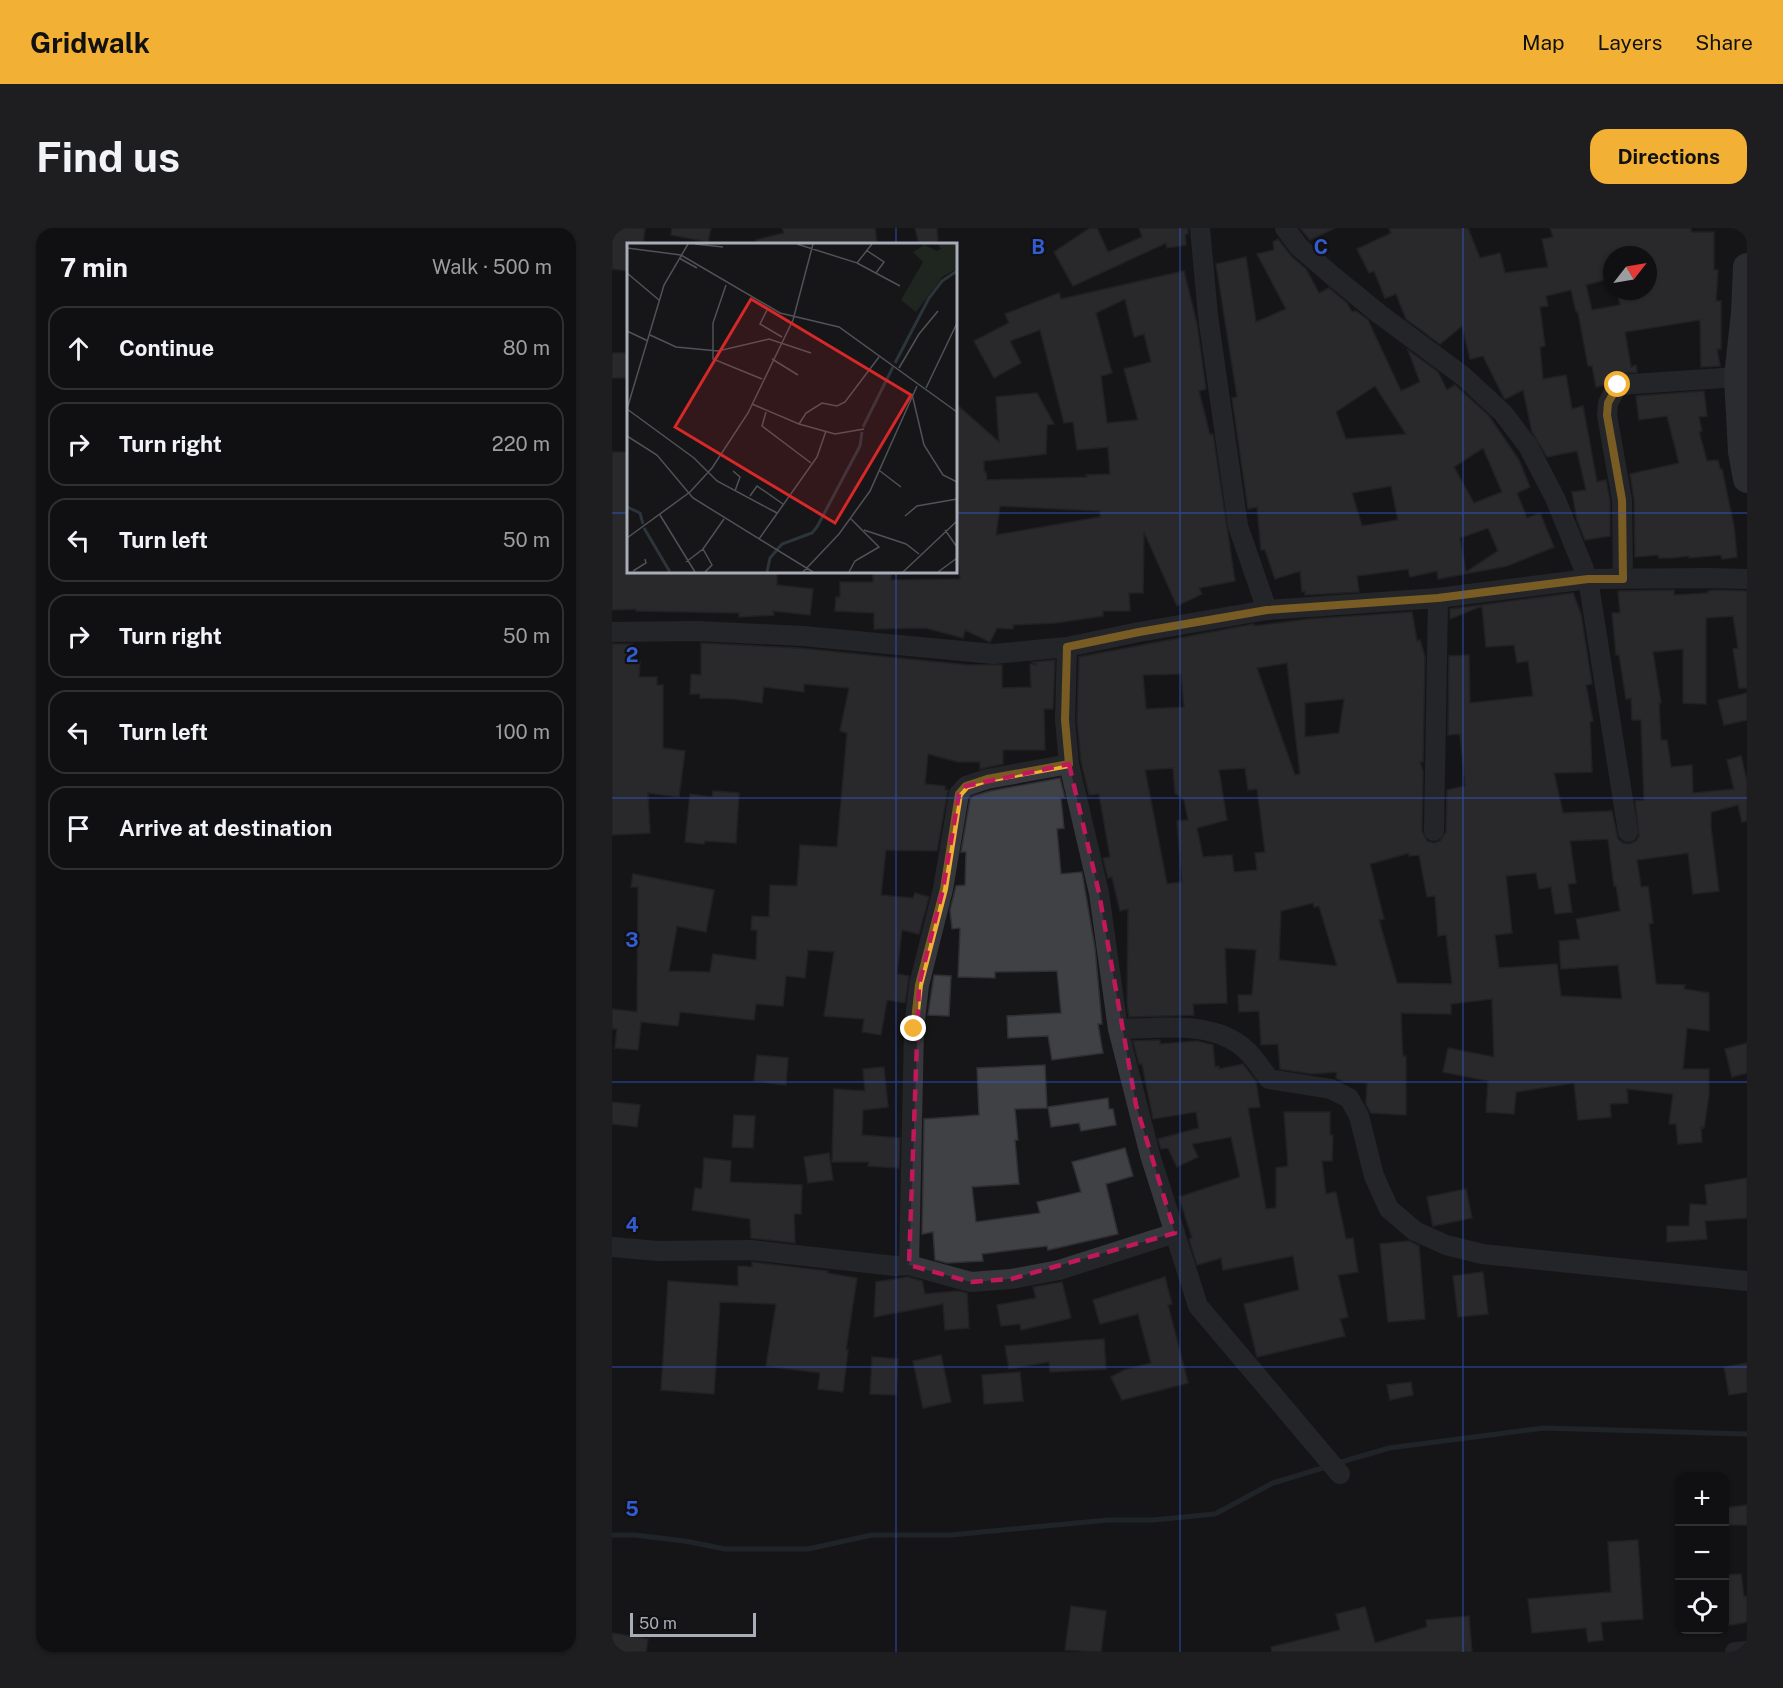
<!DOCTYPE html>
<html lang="en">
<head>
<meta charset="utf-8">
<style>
	:root { --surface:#101012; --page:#1e1e20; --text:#f1f3f6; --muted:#9c9d9f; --line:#303032; --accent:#f2b134 }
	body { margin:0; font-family:"Public Sans",sans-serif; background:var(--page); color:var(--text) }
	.controls { position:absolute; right:18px; bottom:18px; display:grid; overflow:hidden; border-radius:12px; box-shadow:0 2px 4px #0004 }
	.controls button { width:54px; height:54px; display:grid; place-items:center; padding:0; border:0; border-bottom:2px solid var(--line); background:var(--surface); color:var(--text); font:30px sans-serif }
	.compass { position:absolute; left:991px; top:18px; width:54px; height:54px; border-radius:50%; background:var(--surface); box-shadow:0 2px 4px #0004; rotate:59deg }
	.scale { position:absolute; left:18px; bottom:15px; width:126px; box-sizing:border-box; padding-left:6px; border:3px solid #a8adb8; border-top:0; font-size:16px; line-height:21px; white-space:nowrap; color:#a8adb8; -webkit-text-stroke:4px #111113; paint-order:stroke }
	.stop { position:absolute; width:18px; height:18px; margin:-14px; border:4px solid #f2b134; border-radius:50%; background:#fff }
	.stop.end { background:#f2b134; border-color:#fff; box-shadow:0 2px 6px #0008 }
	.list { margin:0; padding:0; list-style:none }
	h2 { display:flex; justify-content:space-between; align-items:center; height:78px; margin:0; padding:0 24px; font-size:26px }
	h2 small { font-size:20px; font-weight:400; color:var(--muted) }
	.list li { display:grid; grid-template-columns:39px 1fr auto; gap:18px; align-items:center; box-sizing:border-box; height:84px; margin:0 12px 12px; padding:0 12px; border:2px solid var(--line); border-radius:18px }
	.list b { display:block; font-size:22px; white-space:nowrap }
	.list em { font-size:20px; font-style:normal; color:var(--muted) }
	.icon { flex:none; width:33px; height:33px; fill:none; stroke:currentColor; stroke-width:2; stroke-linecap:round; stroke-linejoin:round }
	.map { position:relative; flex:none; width:1135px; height:1424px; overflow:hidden; border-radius:18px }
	header { display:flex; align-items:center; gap:36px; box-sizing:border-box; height:84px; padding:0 30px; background:var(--accent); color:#111 }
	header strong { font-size:28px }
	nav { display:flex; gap:33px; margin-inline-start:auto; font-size:21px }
	.intro { display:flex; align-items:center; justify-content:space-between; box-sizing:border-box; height:144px; padding:0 36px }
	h1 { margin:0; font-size:42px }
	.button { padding:15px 27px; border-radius:18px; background:var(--accent); color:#111; font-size:21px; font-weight:700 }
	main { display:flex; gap:36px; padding:0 36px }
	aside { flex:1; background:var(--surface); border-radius:18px; box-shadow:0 2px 4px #0004 }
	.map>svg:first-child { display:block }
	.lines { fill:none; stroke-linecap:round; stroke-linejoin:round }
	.stream { stroke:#2c353c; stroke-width:5 }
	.building { fill:#404145; stroke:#303034; stroke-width:1.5; fill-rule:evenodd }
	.minor { stroke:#37383d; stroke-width:20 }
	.secondary { stroke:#45474d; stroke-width:28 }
	.route { stroke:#f2b134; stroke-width:8 }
	.marked { fill:none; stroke:#c2185b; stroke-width:4.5; stroke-dasharray:12 8; stroke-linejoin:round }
	.grid { fill:none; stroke:#325cd3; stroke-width:1.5; stroke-opacity:0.55 }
	.inset-river { fill:none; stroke:#2c353c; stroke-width:3 }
	.inset-road { fill:none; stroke:#505258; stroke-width:1.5 }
	.view { fill:#d62828; fill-opacity:0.15; stroke:#d62828; stroke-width:3 }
	.inset-edge { fill:none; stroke:#a8adb8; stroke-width:3 }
	.grid-label { font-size:20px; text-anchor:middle; font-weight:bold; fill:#325cd3; stroke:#111113; stroke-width:4.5; stroke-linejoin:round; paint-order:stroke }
</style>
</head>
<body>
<header>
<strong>Gridwalk</strong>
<nav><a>Map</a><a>Layers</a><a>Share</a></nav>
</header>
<div class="intro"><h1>Find us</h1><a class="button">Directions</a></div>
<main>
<aside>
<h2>7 min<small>Walk · 500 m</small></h2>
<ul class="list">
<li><svg class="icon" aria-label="ahead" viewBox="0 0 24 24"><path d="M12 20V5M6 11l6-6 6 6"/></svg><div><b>Continue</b></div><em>80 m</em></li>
<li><svg class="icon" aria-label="right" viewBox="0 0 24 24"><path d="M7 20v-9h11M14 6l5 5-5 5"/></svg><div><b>Turn right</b></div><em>220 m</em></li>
<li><svg class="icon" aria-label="left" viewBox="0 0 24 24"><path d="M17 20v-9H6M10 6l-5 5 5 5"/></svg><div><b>Turn left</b></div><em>50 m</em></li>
<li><svg class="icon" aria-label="right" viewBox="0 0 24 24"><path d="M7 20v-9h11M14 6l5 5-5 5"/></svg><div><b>Turn right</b></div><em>50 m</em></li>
<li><svg class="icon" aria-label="left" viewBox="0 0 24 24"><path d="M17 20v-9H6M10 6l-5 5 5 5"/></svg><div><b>Turn left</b></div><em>100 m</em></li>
<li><svg class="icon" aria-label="arrive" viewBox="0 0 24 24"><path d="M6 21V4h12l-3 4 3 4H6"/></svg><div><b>Arrive at destination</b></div></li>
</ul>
</aside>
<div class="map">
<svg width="1135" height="1424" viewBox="0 0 1135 1424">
	<rect width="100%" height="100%" fill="#161618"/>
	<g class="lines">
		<g class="stream">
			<polyline points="726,1235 777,1220 932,1200 1135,1206"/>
			<polyline points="0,1307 22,1307 73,1313 113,1321 196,1321 260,1307 339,1307 496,1292 541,1292 603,1286 661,1255 714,1239"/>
		</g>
	</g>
	<g class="building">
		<polygon points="0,0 33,0 31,16 16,16 16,43 0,41"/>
		<polygon points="60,0 99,0 96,14 59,7"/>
		<polygon points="170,0 263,0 265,16 145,16 144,12 172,5"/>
		<polygon points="303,0 325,0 326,16 307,16"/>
		<polygon points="478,0 485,0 496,24 530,9 527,0 576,0 576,5 573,7 574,17 555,20 554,15 461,58 442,24"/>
		<polygon points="688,0 723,0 698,12"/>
		<path d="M777,0h79l12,30 20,-5 5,20 43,-6 -6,-28 11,-2 -3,-9h141v4h23v38h4l-2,31h5v48h-4l3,17 -19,1 -1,-47 -75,12 6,35 5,-2 1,7 -25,3 -8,10 -8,2 -4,-21h-4l-10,-54h-2l-5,-22 -25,6 2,10 -8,1 5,39 -5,1 3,32 23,-4 6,34 11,-3 14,76 9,-2 4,21v35l-25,4 -8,-20 -5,-28 14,-2 -9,-39 -30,6 -15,-25 -9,-42 -17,9 -2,-1 -21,-42 -13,3 -8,-33 -22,18 -34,-25 -10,-25 -11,4 -11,-27 -5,2 -12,-24 34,-16zM1000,27h36v36h-31l3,14 -28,5 -6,-25 26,-7z"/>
		<path d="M666,11l13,17 15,13 13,24 10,-5 18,15 5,9 4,-1 12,9 33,71 19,-9 -12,-32 30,22 9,18 8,-5 34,31 30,44 11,27 -13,6 10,25 13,-5 14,34 -47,19 -69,13 -1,-8 -27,6 -2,-8 -51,7 2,16 -54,3v-4l-3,1 -2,-21 -25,8 -10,-29h-4l-4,-43 -9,2 -16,-111 5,-1 -21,-133 30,-7 10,65 30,-13 -29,-55 17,-4 -1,-8zM763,158l31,48 -60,5 -10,-27zM871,220l19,44 -28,11 -20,-36zM779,258l7,34 -36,6 -10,-33zM876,300l10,23 -32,21 -6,-34z"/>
		<path d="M572,43l13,53 9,65 -7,2 11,44 3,-1 22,147 -36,7 3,6 -25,12 -33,-74 -1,61h-14l1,18h-27v5l-48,7 -42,2v4l-16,-1 -7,14 -25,-12 -2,8 -37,-10 -52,1v-16l-39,-2 1,-14h4v-15h33v-10h18v8l69,-1 -4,-40v-135l43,38 -3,-45 41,-4 17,31 -7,1 -1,29 -62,7v11h2l1,8 100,-3 -1,-2 24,-1 -2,-27 -31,3 -4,-28 -9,1 -24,-93 -30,11 11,22 -27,15 -20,-37 35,-18 -4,-9 54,-21 2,6zM513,71l9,38 10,-3 7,28 -27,7 14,51 -31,3 -6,-47 11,-3 -16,-60zM388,278l100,5v6l-104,18z"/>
		<rect x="0" y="125" width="16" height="25"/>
		<polygon points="1092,163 1095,188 1087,189 1090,203 1087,204 1095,233 1106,232 1108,241 1110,241 1122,298 1125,329 1110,331 1109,327 1077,330 1077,328 1061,330 1047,330 1046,327 1023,329 1022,272 1018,246 1067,235 1055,188 1027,192 1024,168"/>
		<polygon points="0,224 16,224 16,344 165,344 165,357 201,361 198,387 161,383 162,387 127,389 127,385 24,383 24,381 0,382"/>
		<path d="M1062,362v5l34,-2v-2l6,-1 33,1v97h-8l-6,-39 5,-1 -5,-32 -27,2v86l-23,-1v-54l-30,3 8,51h-2l2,37h6l4,27 21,-2 1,28 41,-4 -7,-29 14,-4 6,25v40l-5,1 -4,-17 -27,7v15l8,64 -26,3 -5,-41 -51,7 4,27 7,-1 5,37 -4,1 7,60 29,1 -1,4 25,4v38l-22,-3 -4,41h26v26l-5,33 -3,-1 1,15 -24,2 -2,-20h-7l4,-30 -46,-5 1,14 -18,1 1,13 -33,3 -4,-37 -58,9 -2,22 -28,-2 2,-31 -45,-9 5,-24 46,9 -2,-58 -41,5v10l-50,-1 1,28 1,15h3v59l-35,-2 -5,-9 1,-21 -23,-1 -8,-4 1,-6 -25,2 -32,-5 -2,-25 -17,1 -2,-34 -20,1 -1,-17h14l4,-45 -31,-2 2,55 -34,1 1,11 -65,2 -2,-14 1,-94 -8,2 -8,-34 -4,1 -5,-20 7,-1 -11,-63 -10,1 -8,-33 -4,-42 2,-63 175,-33v2l54,-7 104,-7 5,29 3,-1 5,17 -2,105h-3l3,9 -1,60 5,10 7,2 6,-2 6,-9 1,-42 18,-4 -5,-52 -12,1 1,-79 20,-1 1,48 63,-7 -5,-35 -11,2 -3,-18 -28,2 -4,-41 -32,13v-10l123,-16 8,21 11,70 -6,1 7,36 -3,1 2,50 -38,1 9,40 49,-2 6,28 5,4 6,1 7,-3 3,-5 -4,-35 9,-1 -3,-80h-9l-1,-22 -5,1 -7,-44h-3l-4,-42h8l-2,-22zM675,435l13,111 -5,1 -38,-107zM569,446l3,33 -38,2 -3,-34zM732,471l-5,34 -34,4v-34zM561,540l2,25 9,7 4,20 -11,1 5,61 -15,2 -22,-114zM633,540l3,22 9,-1 8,63 -10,1 2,17 -23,2 -2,-17 -29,2 -6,-29 30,-8 -8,-50zM996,611l6,47h2l4,25 -44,8 4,20 -21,2 2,28 57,-4 4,34 -61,-3 -4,-32 -58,4 -4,-33 17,-2 -6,-57 30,-3 3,16 12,-2 4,27 17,-2 -4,-28 8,-1 -6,-42zM797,625v3l10,-1 8,42 8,-1 3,40 8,-1 6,49 -55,-1 -18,-63 5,-1 -14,-55zM701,675l1,4 5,-1 18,60 -58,-6 2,-49z"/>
		<polygon points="89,415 186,420 356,437 390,437 390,460 419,459 418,436 425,437 420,434 443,432 441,481 432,481 433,522 391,522 391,536 368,541 368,534 346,534 316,526 313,556 333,558 333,562 336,562 325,623 274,622 269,667 301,670 303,665 317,669 307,706 290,702 285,746 297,748 293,775 275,772 269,807 250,804 252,791 212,788 222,724 196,722 193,750 174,748 171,778 144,776 142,792 68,784 66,798 29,794 26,822 3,820 5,801 0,801 0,781 25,784 26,659 19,659 21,646 102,662 94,704 65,698 57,743 98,744 101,726 144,732 145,702 139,702 140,688 157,689 158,657 185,658 188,617 225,619 235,505 228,503 237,460 192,456 192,464 152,459 150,475 122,471 88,470 88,466 78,466 79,446 89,447"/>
		<polygon points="0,416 20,416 20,433 28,433 27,449 45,449 45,457 51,457 51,520 73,523 67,569 36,565 38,605 0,607"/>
		<polygon points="1135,465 1135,492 1112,497 1106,472"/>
		<polygon points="448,550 453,570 449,570 452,600 445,601 449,646 470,644 483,720 490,796 486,796 491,825 440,832 436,808 396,810 395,788 449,785 445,743 383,744 383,750 346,749 348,700 340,701 338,682 344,658 353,657 354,624 349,624 358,571 361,568 378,563"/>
		<polygon points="101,563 127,565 124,615 93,613 92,616 73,614 78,566 100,569"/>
		<polygon points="322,747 339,748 337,788 316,787"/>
		<polygon points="548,812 548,816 585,813 601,817 603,839 607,838 607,841 631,836 644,853 648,879 636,880 654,981 664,980 664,940 676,938 672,884 718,884 718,907 721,907 720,933 710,933 714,966 724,964 734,1011 741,1010 746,1044 726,1047 736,1089 728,1091 733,1108 645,1129 632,1076 687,1062 681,1028 611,1042 609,1030 585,1037 577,1011 580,1010 567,969 628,949 619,909 580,916 586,929 565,939 556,920 549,921 546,911 587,900 584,884 541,891 530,836 527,836 521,813"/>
		<polygon points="1135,815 1135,845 1120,849 1113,821"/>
		<polygon points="145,827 176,830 174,857 142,853"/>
		<polygon points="433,837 435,880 403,881 406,912 403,912 407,956 360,959 364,994 428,985 425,974 469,964 460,934 513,920 521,948 494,956 506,1006 436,1022 435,1018 370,1026 371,1033 335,1035 323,1032 321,1004 310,1006 312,891 367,887 365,840"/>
		<polygon points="272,839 276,879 251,882 250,907 288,910 287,940 256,938 257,934 220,934 222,861 253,863 251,841"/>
		<polygon points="496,870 497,881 501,881 504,897 469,903 467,895 439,899 436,879"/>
		<polygon points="0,874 28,877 25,899 0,896"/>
		<polygon points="122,887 143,888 141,920 120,919"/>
		<polygon points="217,925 221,952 196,955 192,929"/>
		<polygon points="92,930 119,933 118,954 190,957 189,986 182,986 183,1015 139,1010 138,991 80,982 83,960 90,961"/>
		<polygon points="1135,950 1135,990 1093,993 1095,1011 1055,1014 1055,998 1077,998 1078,976 1095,977 1093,957"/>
		<polygon points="854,961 860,990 821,998 815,969"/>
		<polygon points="797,1013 807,1018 813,1091 776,1094 768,1016"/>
		<polygon points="140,1034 216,1043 215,1045 245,1050 234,1122 236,1122 231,1164 206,1161 208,1145 154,1138 164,1076 108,1074 102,1166 49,1162 56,1053 126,1058 126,1038 140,1039"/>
		<polygon points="871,1044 876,1086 846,1089 841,1048"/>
		<polygon points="296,1049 310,1053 313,1066 346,1063 355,1065 357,1100 333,1102 331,1076 262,1089 264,1054"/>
		<polygon points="553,1049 560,1076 556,1077 576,1155 510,1172 499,1149 512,1142 539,1135 526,1086 488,1096 481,1072"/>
		<polygon points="450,1054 459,1090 409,1102 408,1096 389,1098 385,1077 424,1070 421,1059"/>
		<polygon points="492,1111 494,1141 438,1144 437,1134 397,1141 393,1118"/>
		<polygon points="329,1127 339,1174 311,1180 301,1133"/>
		<polygon points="260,1129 286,1131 284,1167 258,1166"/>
		<polygon points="1135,1135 1135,1164 1117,1167 1112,1139"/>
		<polygon points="408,1144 411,1173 372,1176 370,1147"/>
		<polygon points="799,1154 801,1167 778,1172 775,1157"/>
		<polygon points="1135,1277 1135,1297 1113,1297 1113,1280"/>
		<polygon points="1026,1312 1031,1391 989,1394 991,1412 976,1414 974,1400 920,1405 916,1371 999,1364 996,1314"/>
		<polygon points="1129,1346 1132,1369 1135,1368 1135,1394 1113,1398 1113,1347"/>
		<polygon points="459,1378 494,1383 489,1424 453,1422"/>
		<polygon points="753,1379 763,1415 815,1399 814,1392 857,1388 860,1424 660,1424 659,1419 728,1402 724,1386"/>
		<polygon points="0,1405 36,1411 34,1424 0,1424"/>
	</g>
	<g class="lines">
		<g class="minor">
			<polyline points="588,0 596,88 626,298 655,382"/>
			<polyline points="673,0 687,19 722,49 766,85 851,148 891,185 916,218 943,270 976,351 1016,604"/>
			<polyline points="1011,351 1010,272 995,187 996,175 1006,157 1126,149"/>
			<polyline points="0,404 85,403 191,408 382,426 455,419 527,404 655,382 826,370 976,351 1097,350 1135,351"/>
			<polyline points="455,419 453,492 457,536 487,665 506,801 538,927 586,1078 728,1246"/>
			<polyline points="822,603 826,370"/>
			<path d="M506,801c41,0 95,-10 128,21 9,8 16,20 23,29l62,10 18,9 10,18 15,60 15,33 26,22 31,14 36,9 265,27"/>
			<polyline points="0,1019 46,1023 139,1022 283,1038 297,1037 359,1054 399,1051 447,1042 563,1005"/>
			<polyline points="297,1037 302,801 307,757 331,661 347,566 354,558 375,551 457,536"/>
			<polyline points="1123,1424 1135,1423"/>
		</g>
		<polyline class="secondary" points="1135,39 1133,85 1126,149 1130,224 1135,251"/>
	</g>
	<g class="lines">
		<polyline class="route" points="302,801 307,757 332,661 347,566 354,558 375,551 457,536 453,492 455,419 527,404 655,382 826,370 976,351 1011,351 1010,272 995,187 996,175 1006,157"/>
	</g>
	<path d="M0 0H1135V1424H0ZM457,536l30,129 37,212 39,128 -164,46 -40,3 -62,-17 10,-280 24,-96 16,-95 7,-8z" fill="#161618" fill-opacity=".55" fill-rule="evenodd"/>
	<path class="marked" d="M457,536l30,129 37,212 39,128 -164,46 -40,3 -62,-17 10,-280 24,-96 16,-95 7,-8z"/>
	<path class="grid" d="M284,0v16M568,0v1424M851,0v1424M0,285h16M344,285h791M284,344v1080M0,570h1135M0,854h1135M0,1139h1135"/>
	<g transform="translate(15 15)">
		<rect width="330" height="330" fill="#161618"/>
		<path d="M311,1h19v25l-14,7 -27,36 -15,-12 22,-38 -10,-10 11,-7 13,6 4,-2z" fill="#1e261f"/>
		<path class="inset-river" d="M268,120l34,-65 13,-17 15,-10M236,184l30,-60M0,264l13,6 3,11M17,285l26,44M140,329l3,-14 12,-14 30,-11 5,-6 43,-81 2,-14"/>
		<path class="inset-road" d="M68,1l28,3M170,1l60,19 15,-19M0,5l54,7 99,58 59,14 118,85M239,7l18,12 -8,11M52,15l18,10M230,20l43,23M0,30l32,27M99,42l-13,38v36l49,20M140,67l-7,14 22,13M0,88l21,10M23,92l26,12 42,4 51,-12 42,14M145,116l26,16M272,125l20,-34 19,-23M299,145l31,-65M285,151l12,51 19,30 14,7M125,161l47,20 36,10 29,-5M0,166l67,49 23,23 60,32M0,166l37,-124 24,-41M139,169l-4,14 49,37M172,181l7,-11 16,-10 15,3 8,-4 34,-45M0,193l30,19 36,43 120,74M106,228l7,6 -5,14M253,228l21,16M123,253l7,-10 26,18M33,272l35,57M278,273l12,-10 40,-7M237,287l42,14 13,10M318,287l12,17M0,295l63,-46 22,-24 36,-55 45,-93 20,-76M132,296l58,-82 9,-26M76,306l9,16 -7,7M59,319l17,-13 21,-30M6,328l13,-8 -1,-4M176,329l36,-38 31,-43 47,-105M222,329l6,-11 24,-14 -28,-28M276,329l54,-51M311,329l19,-14"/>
		<path class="view" d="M124,56l160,96 -76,128 -160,-96z"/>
		<rect width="330" height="330" class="inset-edge"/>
	</g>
	<g class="grid-label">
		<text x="426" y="26">B</text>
		<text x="709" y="26">C</text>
		<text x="20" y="434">2</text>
		<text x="20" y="719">3</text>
		<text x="20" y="1004">4</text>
		<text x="20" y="1288">5</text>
	</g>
</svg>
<div class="controls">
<button>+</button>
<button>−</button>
<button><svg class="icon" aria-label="locate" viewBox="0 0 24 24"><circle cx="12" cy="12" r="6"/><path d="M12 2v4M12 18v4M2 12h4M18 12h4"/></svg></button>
</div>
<svg class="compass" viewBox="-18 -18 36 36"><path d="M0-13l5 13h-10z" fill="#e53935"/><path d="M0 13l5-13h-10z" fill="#9c9d9f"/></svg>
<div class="scale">50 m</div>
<div class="stop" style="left:1006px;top:157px"></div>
<div class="stop end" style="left:302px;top:801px"></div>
</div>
</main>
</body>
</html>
